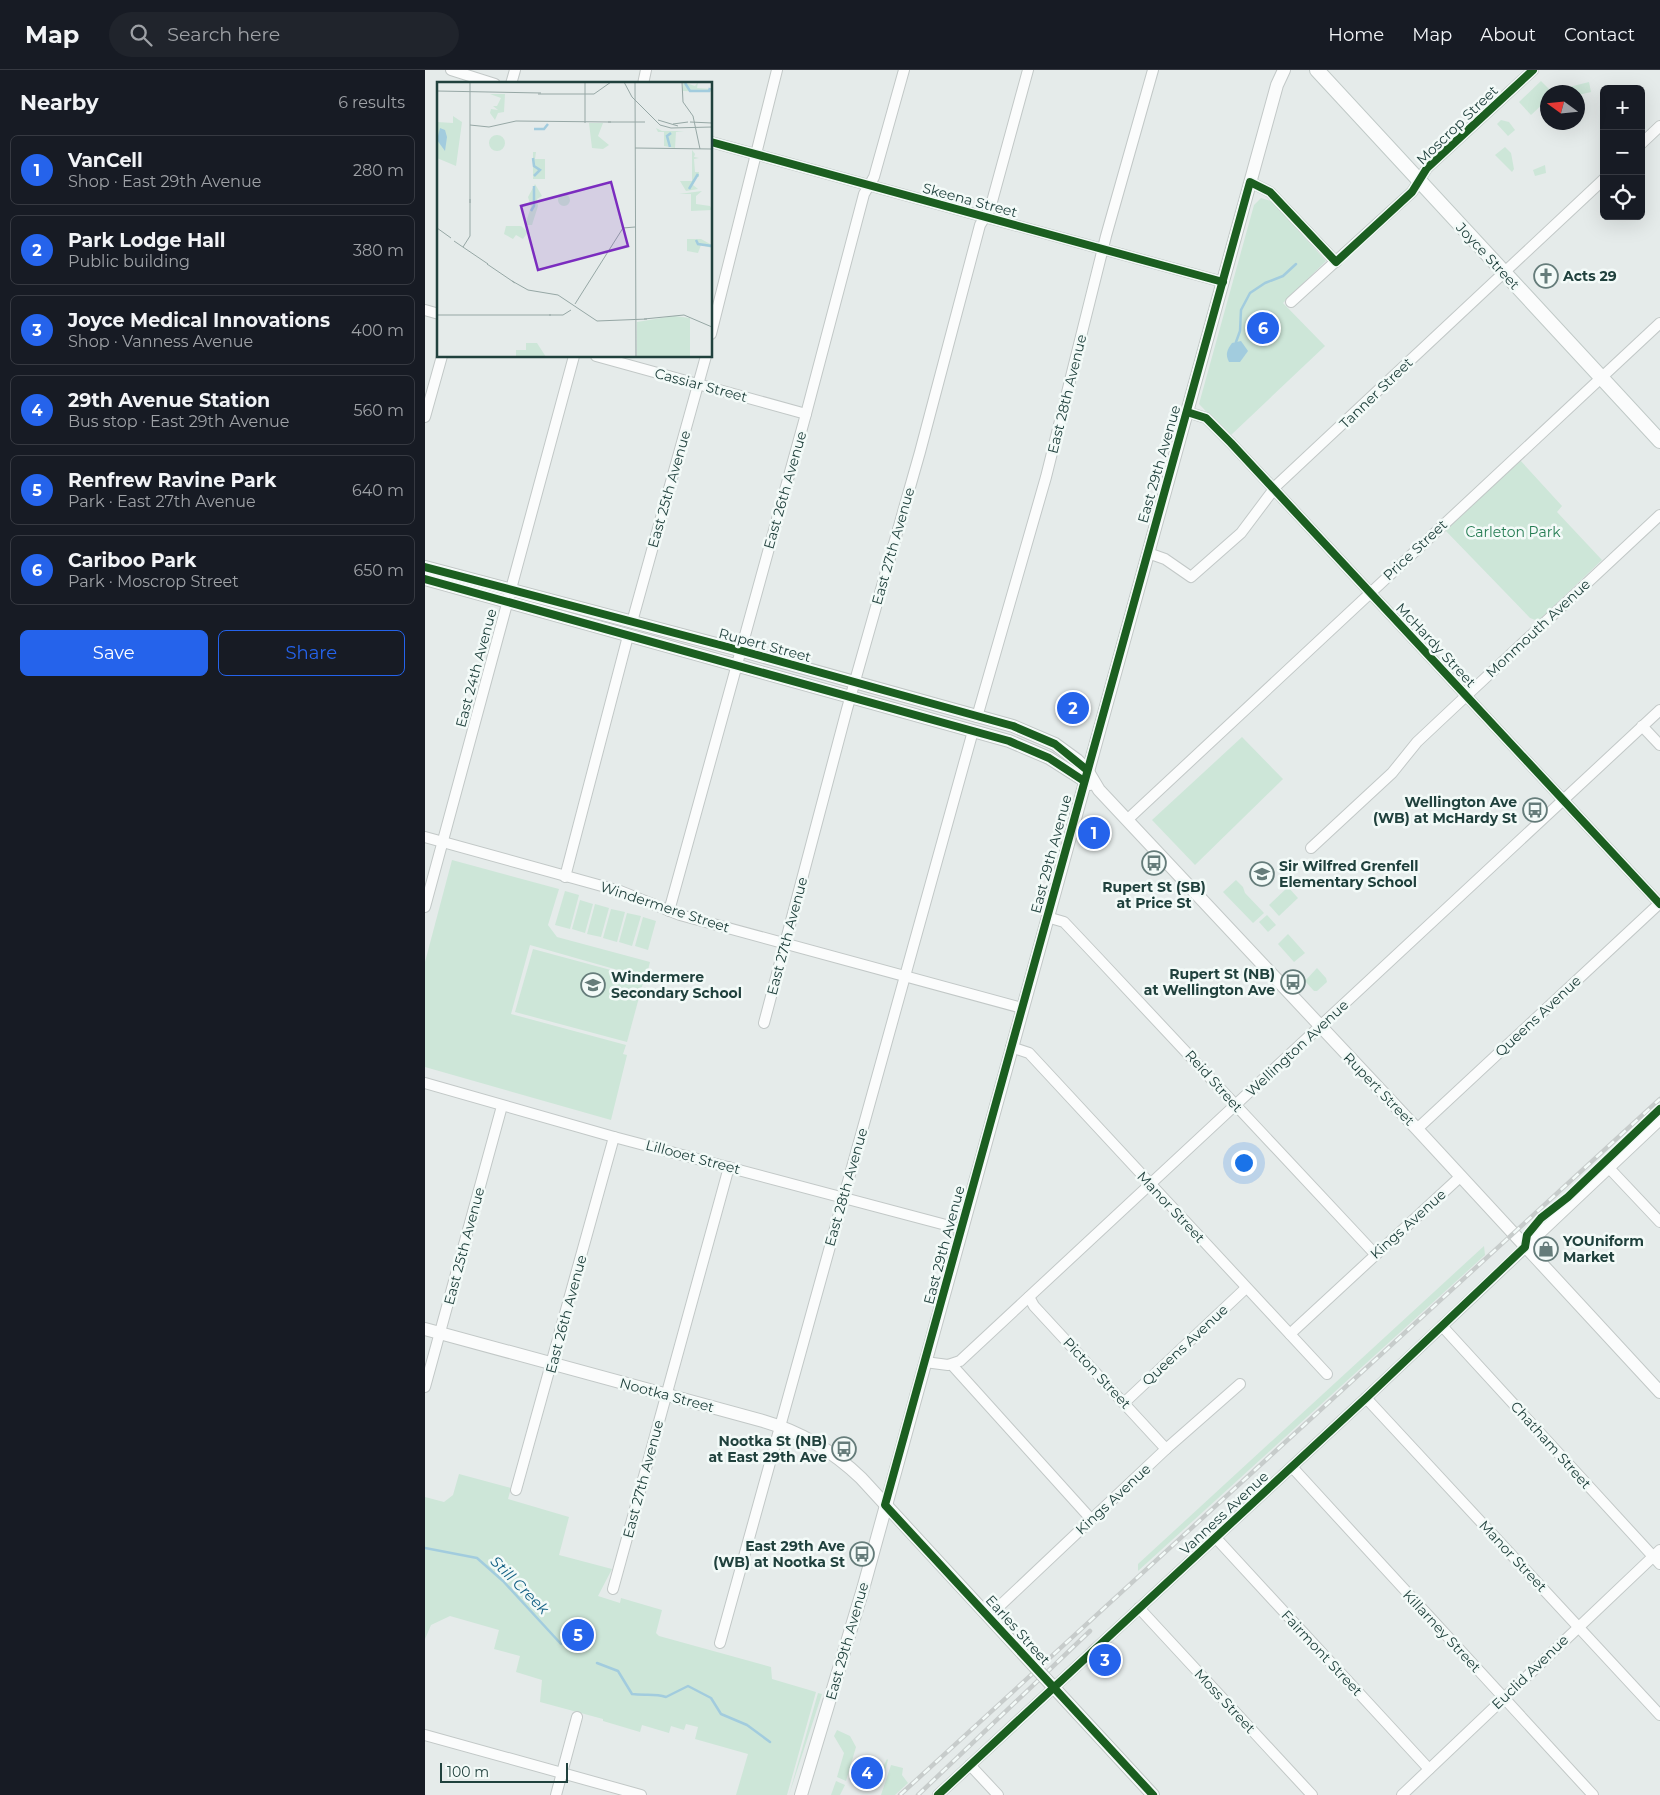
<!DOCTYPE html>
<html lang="en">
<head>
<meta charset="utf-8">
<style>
	:root { --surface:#171b24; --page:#20242c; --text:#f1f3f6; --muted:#9ea1a6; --line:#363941; --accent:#2563eb }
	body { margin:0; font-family:Montserrat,sans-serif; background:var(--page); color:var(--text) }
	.controls { position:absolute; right:15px; top:15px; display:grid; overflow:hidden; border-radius:8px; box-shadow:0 5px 20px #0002 }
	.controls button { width:45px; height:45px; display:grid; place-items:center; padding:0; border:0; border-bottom:1px solid var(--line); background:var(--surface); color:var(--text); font:25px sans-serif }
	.compass { position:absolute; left:1115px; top:15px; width:45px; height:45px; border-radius:50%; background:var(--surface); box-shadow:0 5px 20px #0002; rotate:285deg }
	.scale { position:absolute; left:15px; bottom:12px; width:128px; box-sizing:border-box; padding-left:5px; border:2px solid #20413d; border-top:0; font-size:14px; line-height:18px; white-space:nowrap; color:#20413d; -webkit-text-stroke:4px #f3faf8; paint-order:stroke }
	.you { position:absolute; left:818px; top:1092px; width:18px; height:18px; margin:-12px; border:4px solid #fff; border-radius:50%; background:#1a73e8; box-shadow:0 0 0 8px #1a73e833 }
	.badge { display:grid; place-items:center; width:32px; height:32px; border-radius:50%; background:var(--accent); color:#fff; font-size:16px; font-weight:700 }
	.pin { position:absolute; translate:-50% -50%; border:2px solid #fff; box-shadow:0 1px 5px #0006 }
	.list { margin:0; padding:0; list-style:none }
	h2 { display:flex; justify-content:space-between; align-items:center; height:65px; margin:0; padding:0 20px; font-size:21px }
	h2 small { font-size:16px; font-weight:400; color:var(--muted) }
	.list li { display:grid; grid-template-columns:32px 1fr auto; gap:15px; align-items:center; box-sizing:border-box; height:70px; margin:0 10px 10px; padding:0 10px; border:1px solid var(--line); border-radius:8px }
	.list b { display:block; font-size:19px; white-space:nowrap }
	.list p { margin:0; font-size:16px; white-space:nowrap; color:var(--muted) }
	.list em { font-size:16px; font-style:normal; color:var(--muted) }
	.actions { display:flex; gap:10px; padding:15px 20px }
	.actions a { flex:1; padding:11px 0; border:1px solid var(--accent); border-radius:8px; text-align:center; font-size:18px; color:var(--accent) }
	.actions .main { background:var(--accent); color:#fff }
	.icon { flex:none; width:28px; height:28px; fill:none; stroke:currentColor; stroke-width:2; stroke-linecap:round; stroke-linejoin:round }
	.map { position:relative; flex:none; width:1235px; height:1725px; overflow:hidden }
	header { display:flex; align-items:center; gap:30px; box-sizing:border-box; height:70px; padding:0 25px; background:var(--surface); border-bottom:1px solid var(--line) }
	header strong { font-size:24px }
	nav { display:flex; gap:28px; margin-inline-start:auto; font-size:18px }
	.search { width:350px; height:45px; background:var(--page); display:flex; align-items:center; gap:12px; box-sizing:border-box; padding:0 18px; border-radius:28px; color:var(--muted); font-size:19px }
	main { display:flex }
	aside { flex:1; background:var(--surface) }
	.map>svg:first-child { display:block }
	.green { fill:#cde6d8 }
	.water { fill:#a2ccde }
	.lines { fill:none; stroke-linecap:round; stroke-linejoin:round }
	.stream { stroke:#a2ccde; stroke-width:2.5 }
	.minor-casing { stroke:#c2c8c7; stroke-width:12 }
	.tertiary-casing { stroke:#c2c8c7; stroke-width:14 }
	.secondary-casing { stroke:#c0c9c7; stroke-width:16 }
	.minor { stroke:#fbfcfc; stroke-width:10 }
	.tertiary { stroke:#fbfcfc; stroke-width:12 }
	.secondary { stroke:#fbfcfc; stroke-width:14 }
	.rail-casing { stroke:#c7cccb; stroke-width:4.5 }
	.rail { stroke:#f3faf8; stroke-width:2.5; stroke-dasharray:8; stroke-linecap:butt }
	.tertiary-bridge-casing { stroke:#c2c8c7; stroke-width:14; stroke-linecap:butt }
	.tertiary-bridge { stroke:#fbfcfc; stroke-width:12 }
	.cycleway-casing { stroke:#f3faf8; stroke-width:11 }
	.cycleway { stroke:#1b5e20; stroke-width:8 }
	.labels { text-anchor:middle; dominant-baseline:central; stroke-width:5; stroke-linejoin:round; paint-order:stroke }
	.street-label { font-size:14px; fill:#20413d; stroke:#f3faf8 }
	.poi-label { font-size:14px; font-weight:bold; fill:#20413d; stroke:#f3faf8; text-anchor:start }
	.park-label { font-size:14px; fill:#267d54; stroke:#f3faf8 }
	.water-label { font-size:15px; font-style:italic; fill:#136084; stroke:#f3faf8 }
	.inset-river { fill:none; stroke:#a2ccde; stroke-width:2.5 }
	.inset-road { fill:none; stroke:#96a7a5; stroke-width:1 }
	.view { fill:#7b2cbf; fill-opacity:0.15; stroke:#7b2cbf; stroke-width:2.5 }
	.inset-edge { fill:none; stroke:#20413d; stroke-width:2.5 }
</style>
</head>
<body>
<header>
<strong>Map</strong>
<div class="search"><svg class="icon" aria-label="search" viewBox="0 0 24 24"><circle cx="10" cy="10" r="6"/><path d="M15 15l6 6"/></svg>Search here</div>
<nav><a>Home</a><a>Map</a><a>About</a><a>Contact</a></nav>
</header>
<main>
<aside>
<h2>Nearby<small>6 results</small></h2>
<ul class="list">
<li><span class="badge">1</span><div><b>VanCell</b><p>Shop · East 29th Avenue</p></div><em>280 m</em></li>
<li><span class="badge">2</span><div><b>Park Lodge Hall</b><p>Public building</p></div><em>380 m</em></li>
<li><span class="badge">3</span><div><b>Joyce Medical Innovations</b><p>Shop · Vanness Avenue</p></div><em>400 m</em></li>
<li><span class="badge">4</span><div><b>29th Avenue Station</b><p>Bus stop · East 29th Avenue</p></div><em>560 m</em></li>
<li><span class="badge">5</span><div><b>Renfrew Ravine Park</b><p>Park · East 27th Avenue</p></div><em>640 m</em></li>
<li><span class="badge">6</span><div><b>Cariboo Park</b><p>Park · Moscrop Street</p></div><em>650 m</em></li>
</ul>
<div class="actions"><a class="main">Save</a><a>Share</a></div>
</aside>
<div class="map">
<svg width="1235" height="1725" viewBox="0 0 1235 1725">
	<rect width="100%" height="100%" fill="#e5ebea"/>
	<g class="green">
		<polygon points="1116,11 1127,22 1122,22 1122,30 1106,45 1094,32"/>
		<polygon points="1164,12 1166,22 1153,25 1152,22 1146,22 1144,17"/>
		<polygon points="1076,50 1084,52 1090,60 1083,66 1072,54"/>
		<polygon points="1080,77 1086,83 1089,99 1087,102 1070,85"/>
		<polygon points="1120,95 1121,103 1110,106 1108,100"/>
		<polygon points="836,128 846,131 901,191 858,233 900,276 805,366 774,334 829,135"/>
		<polygon points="1095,390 1137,436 1132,442 1177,490 1113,551 1105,548 1019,459"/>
		<polygon points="817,667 858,709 770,795 727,750"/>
		<polygon points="27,790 134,819 123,855 132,867 225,892 221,908 105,875 86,944 201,975 198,984 202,985 186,1050 0,997 0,892"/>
		<polygon points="811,810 818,817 820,823 839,843 828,853 798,822"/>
		<polygon points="863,817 873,828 854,846 844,835"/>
		<polygon points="140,821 154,825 145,859 130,855"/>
		<polygon points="155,830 168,834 160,863 147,859"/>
		<polygon points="170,834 184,838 176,867 162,864"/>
		<polygon points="186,839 200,842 192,872 178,868"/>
		<polygon points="202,843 216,846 207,876 194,872"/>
		<polygon points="842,845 851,855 843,862 834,852"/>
		<polygon points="218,847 231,851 223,880 210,876"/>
		<polygon points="863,864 880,883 869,892 853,874"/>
		<polygon points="108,879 219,909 202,972 90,942"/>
		<polygon points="892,898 901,908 902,912 892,921 889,921 880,911"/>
		<polygon points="1059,1176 1060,1185 713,1501 713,1494"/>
		<polygon points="34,1404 86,1418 83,1429 144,1447 134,1485 187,1499 173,1526 195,1533 196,1528 237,1540 231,1563 234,1566 346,1597 347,1609 391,1622 362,1725 311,1725 323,1684 270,1669 273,1657 261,1654 259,1660 246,1656 244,1663 217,1655 215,1662 178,1651 178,1649 115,1632 117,1610 91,1602 95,1586 69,1579 74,1560 25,1546 6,1555 0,1569 0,1427 19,1432 28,1425"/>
		<polygon points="393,1623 397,1624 364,1725"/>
		<polygon points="412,1660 425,1666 431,1677 421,1711 412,1707 419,1683 409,1666"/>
		<polygon points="462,1689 463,1690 456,1716 451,1711"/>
		<polygon points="466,1695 478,1698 477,1705 483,1713 470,1725 456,1725"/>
		<polygon points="411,1711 420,1715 415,1725 406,1725"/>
	</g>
	<path class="water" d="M816,271l7,10 -8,11h-11c-4,-8 -2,-12 3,-19z"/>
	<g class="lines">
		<g class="stream">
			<polyline points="811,272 815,261 816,240 825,223 840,213 858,206 871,194"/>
			<polyline points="0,1478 52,1488 78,1511 136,1574"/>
			<path d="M172,1593l21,8 14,23c13,2 22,-1 34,3l22,-11 23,12 10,16 26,11 23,17"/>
		</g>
		<g class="minor-casing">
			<g id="minor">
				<polyline points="26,0 70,14"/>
				<polyline points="86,14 90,0"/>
				<polyline points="218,14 221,0"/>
				<polyline points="286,72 798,212"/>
				<polyline points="1216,74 1235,56"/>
				<polyline points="825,112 845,122 911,192"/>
				<polyline points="866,232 987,122 1002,98 1108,0"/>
				<polyline points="0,240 14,244"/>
				<polyline points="286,264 352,0"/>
				<polyline points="171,286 381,344"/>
				<polyline points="762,342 781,348 806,373 1235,834"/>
				<polyline points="0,347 17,286"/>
				<polyline points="723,483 740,489 766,507 816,463 852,415 1179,109"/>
				<polyline points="207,552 281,286"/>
				<polyline points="552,647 621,407 681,166 728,0"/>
				<polyline points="1217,656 1235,675"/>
				<polyline points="702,750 1235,253"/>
				<polyline points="0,767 195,821 255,845 597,938"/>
				<polyline points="886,778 967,703 992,672 1041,626 1235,445"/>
				<polyline points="140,807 203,566"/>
				<polyline points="0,837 149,286"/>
				<polyline points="244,841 381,344 439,124 449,107 479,0"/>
				<polyline points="622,847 639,852 673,888 950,1184"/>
				<polyline points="339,953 422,639 495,382 555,155 565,139 603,0"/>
				<polyline points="586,977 604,983 902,1304"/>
				<polyline points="0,1013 189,1067 536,1159"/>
				<polyline points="992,1059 1235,833"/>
				<polyline points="1184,1098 1235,1152"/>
				<polyline points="604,1227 609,1236 741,1379"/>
				<polyline points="1017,1256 1235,1494"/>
				<polyline points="865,1264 1036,1106"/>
				<polyline points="500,1292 523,1295 535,1291 1235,640"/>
				<polyline points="527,1295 666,1449"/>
				<polyline points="0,1317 77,1036"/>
				<polyline points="941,1328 1235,1645"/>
				<polyline points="700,1332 821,1218"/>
				<polyline points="867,1397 1168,1725"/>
				<polyline points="91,1420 189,1067"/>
				<polyline points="790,1467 1004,1699"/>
				<polyline points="188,1519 304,1097"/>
				<polyline points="714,1538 887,1725"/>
				<polyline points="564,1546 741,1379 815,1314"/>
				<polyline points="295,1573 548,661"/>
				<polyline points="0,1665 216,1725"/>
				<polyline points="545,1695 573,1725"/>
				<polyline points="131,1725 152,1647"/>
				<polyline points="513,1725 941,1328 1235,1050"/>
				<polyline points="977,1725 1235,1480"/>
			</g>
		</g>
		<g class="tertiary-casing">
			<g id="tertiary">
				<polyline points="0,497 314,580 588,656 630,674 652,690 662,700 674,720 992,1059 1235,1322"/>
				<polyline points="0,509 584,671 624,688 665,714"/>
				<path d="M0,1259l338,92c38,11 69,29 98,57l174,189"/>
				<polyline points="620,1608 728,1725"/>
				<polyline points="376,1725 438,1519 852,15 859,0"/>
			</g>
		</g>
		<g class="secondary-casing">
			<polyline id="secondary" points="892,0 1235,371"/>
		</g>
		<use href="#minor" class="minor"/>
		<use href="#tertiary" class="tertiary"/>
		<use href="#secondary" class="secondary"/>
		<g class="rail-casing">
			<g id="rail">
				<polyline points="475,1725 1235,1029"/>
				<polyline points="493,1725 665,1561"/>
			</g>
		</g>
		<use href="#rail" class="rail"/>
		<g class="tertiary-bridge-casing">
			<polyline id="tertiary-bridge" points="610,1597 620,1608"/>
		</g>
		<use href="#tertiary-bridge" class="tertiary-bridge"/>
		<g class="cycleway-casing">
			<g id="cycleway">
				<polyline points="286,72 798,212"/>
				<polyline points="762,342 781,348 806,373 1235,834"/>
				<polyline points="0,497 314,580 588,656 630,674 662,700"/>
				<polyline points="0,509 584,671 624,688 659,711"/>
				<polyline points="513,1725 941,1328 1100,1177 1102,1165 1116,1148 1143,1127 1235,1039"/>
				<polyline points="728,1725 460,1435 825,112 845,122 911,192 987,122 1002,98 1108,0"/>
			</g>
		</g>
		<use href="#cycleway" class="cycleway"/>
	</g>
	<defs>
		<g id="church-ring" transform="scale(1.25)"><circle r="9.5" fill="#f3faf8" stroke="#657c7a" stroke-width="1.5"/><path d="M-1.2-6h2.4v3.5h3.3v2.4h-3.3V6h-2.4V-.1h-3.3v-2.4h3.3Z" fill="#657c7a"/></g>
		<g id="bus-ring" transform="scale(1.25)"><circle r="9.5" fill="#f3faf8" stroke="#657c7a" stroke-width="1.5"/><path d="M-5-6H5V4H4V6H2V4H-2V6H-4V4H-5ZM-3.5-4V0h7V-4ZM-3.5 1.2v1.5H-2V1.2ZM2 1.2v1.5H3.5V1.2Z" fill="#657c7a"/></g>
		<g id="school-ring" transform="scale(1.25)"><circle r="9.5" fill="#f3faf8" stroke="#657c7a" stroke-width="1.5"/><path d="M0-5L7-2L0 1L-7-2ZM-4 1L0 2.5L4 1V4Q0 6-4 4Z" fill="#657c7a"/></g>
		<g id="shop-ring" transform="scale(1.25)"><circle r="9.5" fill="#f3faf8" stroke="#657c7a" stroke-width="1.5"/><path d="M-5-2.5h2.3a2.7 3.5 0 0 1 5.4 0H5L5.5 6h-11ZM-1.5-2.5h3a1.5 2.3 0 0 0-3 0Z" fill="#657c7a"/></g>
	</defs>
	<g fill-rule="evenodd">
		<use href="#church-ring" x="1121" y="206"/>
		<use href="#bus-ring" x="1110" y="740"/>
		<use href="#bus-ring" x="729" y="793"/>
		<use href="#school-ring" x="837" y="804"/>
		<use href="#bus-ring" x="868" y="912"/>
		<use href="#school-ring" x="168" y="915"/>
		<use href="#shop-ring" x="1121" y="1179"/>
		<use href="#bus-ring" x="419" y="1379"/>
		<use href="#bus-ring" x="437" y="1484"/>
	</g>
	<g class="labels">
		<g class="street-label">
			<text transform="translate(1032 55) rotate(-44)">Moscrop Street</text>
			<text transform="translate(545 130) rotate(15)">Skeena Street</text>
			<text transform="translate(1063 186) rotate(47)">Joyce Street</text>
			<text transform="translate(276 315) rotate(15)">Cassiar Street</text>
			<text transform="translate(951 323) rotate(-44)">Tanner Street</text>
			<text transform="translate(642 324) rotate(-76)">East 28th Avenue</text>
			<text transform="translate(734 394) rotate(-74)">East 29th Avenue</text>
			<text transform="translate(244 419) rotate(-74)">East 25th Avenue</text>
			<text transform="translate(360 420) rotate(-74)">East 26th Avenue</text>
			<text transform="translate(468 476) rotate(-74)">East 27th Avenue</text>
			<text transform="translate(990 480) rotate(-43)">Price Street</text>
			<text transform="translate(1113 558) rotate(-43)">Monmouth Avenue</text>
			<text transform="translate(340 575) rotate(15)">Rupert Street</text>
			<text transform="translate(1011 575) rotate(47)">McHardy Street</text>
			<text transform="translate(51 598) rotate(-75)">East 24th Avenue</text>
			<text transform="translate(626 784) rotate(-75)">East 29th Avenue</text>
			<text transform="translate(240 837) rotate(18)">Windermere Street</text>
			<text transform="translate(362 866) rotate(-75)">East 27th Avenue</text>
			<text transform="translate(1113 946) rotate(-43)">Queens Avenue</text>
			<text transform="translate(872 978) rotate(-43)">Wellington Avenue</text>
			<text transform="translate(789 1011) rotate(48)">Reid Street</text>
			<text transform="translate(954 1019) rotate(46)">Rupert Street</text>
			<text transform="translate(268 1087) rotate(15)">Lillooet Street</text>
			<text transform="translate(421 1117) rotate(-74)">East 28th Avenue</text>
			<text transform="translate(746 1137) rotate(47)">Manor Street</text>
			<text transform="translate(983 1154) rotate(-42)">Kings Avenue</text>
			<text transform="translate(519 1175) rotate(-75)">East 29th Avenue</text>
			<text transform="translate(39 1176) rotate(-75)">East 25th Avenue</text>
			<text transform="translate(141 1244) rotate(-75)">East 26th Avenue</text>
			<text transform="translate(760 1275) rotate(-43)">Queens Avenue</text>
			<text transform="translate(672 1303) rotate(47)">Picton Street</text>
			<text transform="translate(242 1325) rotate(15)">Nootka Street</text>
			<text transform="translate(1126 1375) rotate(48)">Chatham Street</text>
			<text transform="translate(218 1409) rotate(-75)">East 27th Avenue</text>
			<text transform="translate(688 1429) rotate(-43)">Kings Avenue</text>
			<text transform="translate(799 1443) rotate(-43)">Vanness Avenue</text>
			<text transform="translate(1088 1486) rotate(47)">Manor Street</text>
			<text transform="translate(593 1560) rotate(48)">Earles Street</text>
			<text transform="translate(1017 1561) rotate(47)">Killarney Street</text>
			<text transform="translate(422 1571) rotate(-74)">East 29th Avenue</text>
			<text transform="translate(897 1583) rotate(47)">Fairmont Street</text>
			<text transform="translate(1105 1602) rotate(-44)">Euclid Avenue</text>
			<text transform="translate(800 1631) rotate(47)">Moss Street</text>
		</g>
		<g class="poi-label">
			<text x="1138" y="206">Acts 29</text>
			<text x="1092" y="732" text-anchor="end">Wellington Ave<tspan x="1092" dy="16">(WB) at McHardy St</tspan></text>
			<text x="854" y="796">Sir Wilfred Grenfell<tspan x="854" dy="16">Elementary School</tspan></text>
			<text x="729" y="817" text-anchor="middle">Rupert St (SB)<tspan x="729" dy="16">at Price St</tspan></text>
			<text x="850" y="904" text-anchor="end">Rupert St (NB)<tspan x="850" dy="16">at Wellington Ave</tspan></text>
			<text x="186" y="907">Windermere<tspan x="186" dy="16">Secondary School</tspan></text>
			<text x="1138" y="1171">YOUniform<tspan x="1138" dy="16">Market</tspan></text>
			<text x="402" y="1371" text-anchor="end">Nootka St (NB)<tspan x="402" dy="16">at East 29th Ave</tspan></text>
			<text x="420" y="1476" text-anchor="end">East 29th Ave<tspan x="420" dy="16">(WB) at Nootka St</tspan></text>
		</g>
		<g class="park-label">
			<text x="1088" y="462">Carleton Park</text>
		</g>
		<g class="water-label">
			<text transform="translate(95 1515) rotate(45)">Still Creek</text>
		</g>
	</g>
	<g transform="translate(12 12)">
		<rect width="275" height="275" fill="#e5ebea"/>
		<path d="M246,0l12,4 3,-4 -1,6 15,1v3l-29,-1zM53,12h15l-1,18 -6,1 -3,7 -5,-7 1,-4 7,1 -5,-4h4l4,-8zM16,34l9,6 -6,44 -19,-8v-36l16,1zM152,41h14l-5,13 11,9 -6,4 -11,-1zM219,46l6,3h22l-8,1 -1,16 -11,-2v-14h-6zM52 61a8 8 0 1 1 16 0a8 8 0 1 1-16 0ZM255,68l3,4 -1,3 5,1 -5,1 1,13h4v5h-4l-2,8 5,4 -12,2 -6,-10h12zM96,70h3l-1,7h10v20h-12zM98,102l7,12 -5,3 1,7 -6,19h-7l6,-18 -3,-10zM265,109l-6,5v8l14,2 2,4 -21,1v-17h-12zM121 118a6 6 0 1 1 12 0a6 6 0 1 1-12 0ZM69,144h15l7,6 -5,7 -7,-4 -3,4 -9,-5zM250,157h14l11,6v3l-11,-3 -3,8 -11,-2zM237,234l16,2v39h-53v-35zM89,261h11l9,14h-30v-7h10z" fill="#cde6d8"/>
		<path d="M3,46l5,2 2,7 -2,14 -8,-11z" fill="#a2ccde"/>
		<path class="inset-river" d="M248,1l5,8h19l1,-3M97,47h10l4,-5M233,65l-3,-11 4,-3M96,76l1,8 6,4 -6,6M252,107l9,-15M94,129l3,-5v-20M259,158l2,4 14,2"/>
		<path class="inset-road" d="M148,0v41M187,0l8,15 28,28 11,3 41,-1M198,0l1,275M245,0l1,20 10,14 7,33M0,9l104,2M101,12h56l17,-12M221,38l20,6M171,40h37M253,40l22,1M236,42l15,-2M33,43l19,2 27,-6 95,1M198,66l77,1M33,121v-121M0,146l14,10M17,159l34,23M26,165l7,-11v-37M50,182l28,19M75,199l16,9 30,5 39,26 50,-2M138,222l48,-76 12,-1M0,233h114M112,233h14l8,-5M207,237l40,-4 28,12"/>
		<path class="view" d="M174,100l17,64 -90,24 -17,-64z"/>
		<rect width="275" height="275" class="inset-edge"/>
	</g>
</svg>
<div class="controls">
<button>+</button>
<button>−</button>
<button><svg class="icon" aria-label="locate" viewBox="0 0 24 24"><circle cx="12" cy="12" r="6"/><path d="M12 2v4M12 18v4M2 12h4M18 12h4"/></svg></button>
</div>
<svg class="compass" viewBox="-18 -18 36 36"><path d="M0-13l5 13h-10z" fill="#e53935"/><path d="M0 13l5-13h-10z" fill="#9ea1a6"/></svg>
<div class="scale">100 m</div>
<div class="you"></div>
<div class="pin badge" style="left:669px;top:763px">1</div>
<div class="pin badge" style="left:648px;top:638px">2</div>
<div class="pin badge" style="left:680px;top:1590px">3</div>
<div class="pin badge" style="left:442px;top:1703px">4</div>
<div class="pin badge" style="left:153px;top:1565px">5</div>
<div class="pin badge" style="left:838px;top:258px">6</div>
</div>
</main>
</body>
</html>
